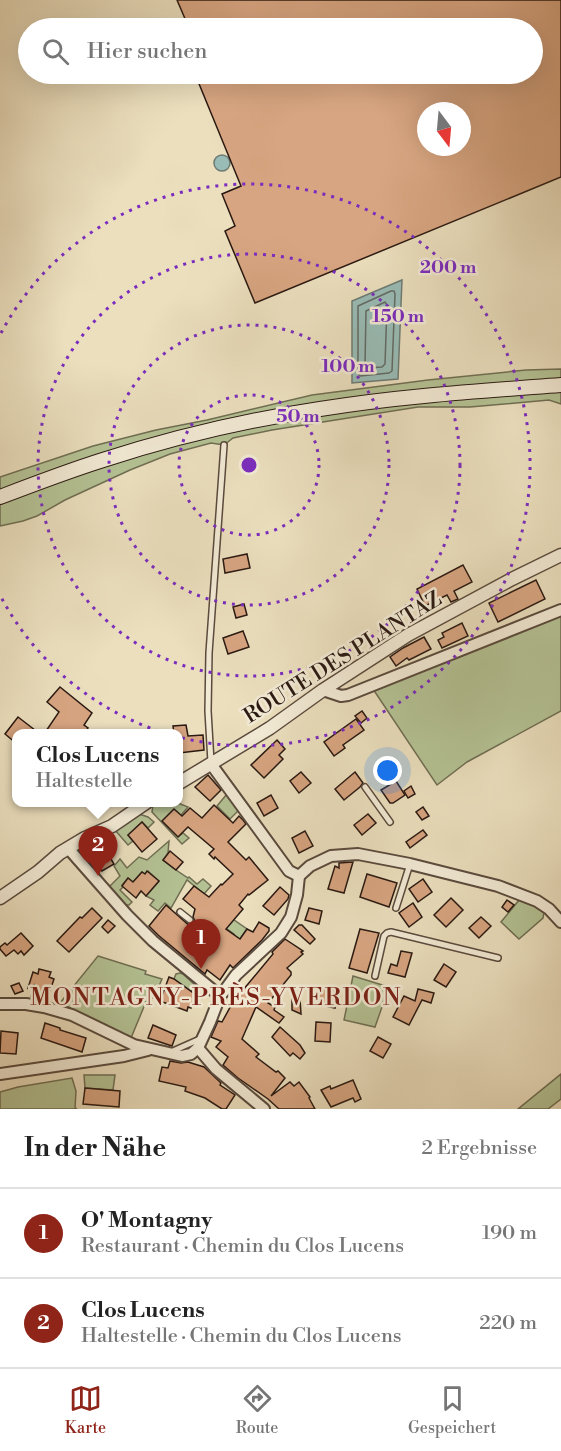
<!DOCTYPE html>
<html lang="de">
<head>
<meta charset="utf-8">
<style>
	:root { --surface:#fff; --page:#f2f2f2; --text:#222; --muted:#767676; --line:#e0e0e0; --accent:#8f2418 }
	body { margin:0; font-family:"Libre Bodoni",serif; background:var(--page); color:var(--text) }
	.compass { position:absolute; left:417px; top:102px; width:54px; height:54px; border-radius:50%; background:var(--surface); box-shadow:0 6px 24px #0002; rotate:164deg }
	.you { position:absolute; left:388px; top:771px; width:21px; height:21px; margin:-15px; border:4px solid #fff; border-radius:50%; background:#1a73e8; box-shadow:0 0 0 9px #1a73e833 }
	.badge { display:grid; place-items:center; width:39px; height:39px; border-radius:50%; background:var(--accent); color:#fff; font-size:20px; font-weight:700 }
	.pin { position:absolute; translate:-50% -50px; filter:drop-shadow(0 2px 3px #0008) }
	.pin::after { content:''; position:absolute; top:32px; width:21px; height:18px; background:inherit; clip-path:polygon(0 0,100% 0,50% 100%) }
	.popup { position:absolute; left:12px; top:729px; width:171px; height:78px; box-sizing:border-box; display:grid; place-content:center; border-radius:12px; background:var(--surface); filter:drop-shadow(0 2px 4px #0005); font-size:20px; white-space:nowrap; color:var(--muted) }
	.popup b { font-size:22px; color:var(--text) }
	.popup::after { content:''; position:absolute; left:50%; top:100%; margin-left:-12px; border:12px solid transparent; border-top-color:var(--surface) }
	.list { margin:0; padding:0; list-style:none }
	h2 { display:flex; justify-content:space-between; align-items:center; height:78px; margin:0; padding:0 24px; font-size:26px }
	h2 small { font-size:20px; font-weight:400; color:var(--muted) }
	.list li { display:grid; grid-template-columns:39px 1fr auto; gap:18px; align-items:center; box-sizing:border-box; height:90px; padding:0 24px; border-top:2px solid var(--line) }
	.list b { display:block; font-size:22px; white-space:nowrap }
	.list p { margin:0; font-size:20px; white-space:nowrap; color:var(--muted) }
	.list em { font-size:20px; font-style:normal; color:var(--muted) }
	.icon { flex:none; width:33px; height:33px; fill:none; stroke:currentColor; stroke-width:2; stroke-linecap:round; stroke-linejoin:round }
	.map { position:relative; flex:none; width:561px; height:1109px; overflow:hidden }
	.search { position:absolute; background:var(--surface); box-shadow:0 6px 24px #0002; left:18px; right:18px; top:18px; height:66px; display:flex; align-items:center; gap:15px; box-sizing:border-box; padding:0 21px; border-radius:33px; color:var(--muted); font-size:22px }
	.sheet { height:258px; background:var(--surface) }
	nav { display:flex; justify-content:space-around; align-items:center; box-sizing:border-box; height:84px; border-top:2px solid var(--line); background:var(--surface); font-size:16px; color:var(--muted) }
	nav a { display:grid; justify-items:center; gap:3px }
	nav .on { color:var(--accent) }
	.map>svg:first-child { display:block }
	.green { fill:#b4c294; stroke:#6f6e53; stroke-width:1.5 }
	.water { fill:#99bcb6; stroke:#6d7b74; stroke-width:1.5 }
	.lines { fill:none; stroke-linecap:round; stroke-linejoin:round }
	.shore { stroke:#626a64; stroke-width:1.5 }
	.building { fill:#d7a581; stroke:#2a1912; stroke-width:1.5; fill-rule:evenodd }
	.service-casing { stroke:#5a4a3d; stroke-width:8 }
	.minor-casing { stroke:#5a4a3d; stroke-width:14 }
	.tertiary-casing { stroke:#5a4a3d; stroke-width:15 }
	.secondary-casing { stroke:#2a1912; stroke-width:16 }
	.service { stroke:#f2ead5; stroke-width:5 }
	.minor { stroke:#f2ead5; stroke-width:10 }
	.tertiary { stroke:#f2ead5; stroke-width:12 }
	.secondary { stroke:#f2ead5; stroke-width:14 }
	.ring { fill:none; stroke:#7b2cbf; stroke-width:3; stroke-dasharray:3 6 }
	.labels { text-anchor:middle; dominant-baseline:central; stroke-width:5; stroke-linejoin:round; paint-order:stroke }
	.street-label { font-size:21px; fill:#2a1912; stroke:#f2ead5 }
	.quarter-label { font-size:24px; letter-spacing:1.5px; fill:#7a1f14; stroke:#f2ead5 }
	.centre { fill:#7b2cbf; stroke:#f2ead5; stroke-width:3 }
	.ring-label { font-size:18px; text-anchor:middle; font-weight:bold; fill:#7b2cbf; stroke:#f2ead5; stroke-width:5; stroke-linejoin:round; paint-order:stroke }
</style>
</head>
<body>
<div class="map">
<svg width="561" height="1109" viewBox="0 0 561 1109">
	<rect width="100%" height="100%" fill="#ebdfbe"/>
	<filter id="stains"><feTurbulence type="fractalNoise" baseFrequency=".00333" numOctaves="4"/><feColorMatrix values="0 0 0 0 .2 0 0 0 0 .09 0 0 0 0 .02 0 0 0 .5 -.17"/></filter>
	<radialGradient id="worn" r=".72"><stop offset=".6" stop-color="#630" stop-opacity="0"/><stop offset="1" stop-color="#630" stop-opacity=".3"/></radialGradient>
	<g class="green">
		<polygon points="561,369 561,404 549,400 470,407 418,407 272,430 233,438 224,445 211,443 170,454 130,470 65,500 37,516 23,521 0,526 0,477 93,446 156,430 207,420 312,395 428,380 526,370"/>
		<polygon points="561,610 561,711 467,762 437,785 371,686"/>
		<polygon points="227,794 239,810 230,819 217,806"/>
		<polygon points="157,803 178,803 188,807 181,815 179,836 183,833 189,838 182,844 152,812 153,805"/>
		<polygon points="139,814 148,817 154,822 148,828 142,822 128,835 133,841 128,845 114,829"/>
		<polygon points="169,841 168,853 163,860 176,870 188,878 189,877 197,884 203,879 211,886 204,894 187,880 171,908 165,903 158,911 150,905 154,900 146,896 159,881 148,871 145,874 142,872 133,882 128,878 122,885 123,887 120,890 132,902 129,905 124,905 108,888 120,876 114,866 120,859 127,868 139,857 147,860"/>
		<polygon points="520,899 539,908 544,912 543,918 519,939 501,922"/>
		<polygon points="224,913 247,929 237,943 234,934 227,929 225,932"/>
		<polygon points="98,956 146,971 145,974 162,979 154,998 148,997 131,1038 60,1003"/>
		<polygon points="180,973 183,974 195,985 191,991 174,979 176,974"/>
		<polygon points="353,976 389,987 375,1027 344,1020"/>
		<polygon points="561,1074 561,1099 548,1109 518,1109"/>
		<polygon points="84,1075 115,1075 113,1090 85,1088"/>
		<polygon points="72,1078 76,1091 75,1108 77,1109 0,1109 0,1092 18,1087"/>
	</g>
	<g class="water">
		<circle cx="222" cy="163" r="8"/>
		<polygon points="402,280 398,379 352,383 352,301"/>
	</g>
	<g class="lines">
		<g class="shore">
			<polygon points="391,291 394,291 395,294 392,371 389,373 360,376 358,373 358,306"/>
			<polygon points="385,302 387,305 385,364 382,367 367,368 365,365 366,311"/>
		</g>
	</g>
	<g class="building">
		<path d="M177,0h384v177l-306,126 -30,-72 10,-5 -13,-32 19,-8 -46,-112h337v-46h-343zM426,111h36v36h-36z"/>
		<polygon points="247,554 250,568 225,573 223,559"/>
		<polygon points="463,565 472,582 454,591 458,599 451,602 447,595 425,606 417,589"/>
		<polygon points="536,580 545,599 498,622 489,603"/>
		<polygon points="244,604 247,615 236,618 233,607"/>
		<polygon points="462,623 468,636 442,648 438,640 444,637 442,633"/>
		<polygon points="243,631 249,647 228,654 223,638"/>
		<polygon points="424,637 431,649 409,660 407,658 396,666 390,657 403,648"/>
		<polygon points="60,687 92,713 84,725 88,728 84,734 44,734 59,712 47,702"/>
		<polygon points="362,711 367,718 361,723 355,716"/>
		<polygon points="18,717 40,734 17,734 17,744 5,734"/>
		<polygon points="356,719 364,730 343,745 345,748 334,756 324,742"/>
		<polygon points="186,725 188,736 203,735 204,750 179,753 179,734 174,734 173,726"/>
		<polygon points="277,740 285,749 279,755 283,759 264,778 251,765"/>
		<polygon points="301,772 311,783 299,793 290,781"/>
		<polygon points="355,772 363,783 360,787 344,800 335,789"/>
		<polygon points="208,775 221,790 210,801 195,787"/>
		<polygon points="396,781 405,795 393,803 390,803 381,790"/>
		<polygon points="411,786 415,794 408,798 404,791"/>
		<polygon points="271,795 278,808 264,816 257,803"/>
		<polygon points="214,805 233,823 239,816 243,820 246,824 228,842 246,860 249,857 268,880 249,895 248,894 239,905 243,909 226,929 240,939 247,929 253,932 259,922 269,928 269,931 262,940 233,968 230,965 220,980 207,970 205,974 158,935 149,926 166,905 191,927 195,921 193,917 195,909 183,899 194,886 209,897 221,884 222,885 233,874 215,857 214,859 209,854 214,849 188,827 178,837 162,821 174,809 182,816 190,808 202,818"/>
		<polygon points="423,807 429,816 422,820 416,812"/>
		<polygon points="368,814 376,823 362,835 354,825"/>
		<polygon points="142,822 157,839 142,852 128,835"/>
		<polygon points="423,830 427,835 410,848 406,842"/>
		<polygon points="305,831 313,846 299,853 292,838"/>
		<polygon points="93,846 96,850 103,846 114,864 102,871 95,860 91,863 84,853"/>
		<polygon points="170,851 183,862 176,870 163,860"/>
		<polygon points="353,862 344,893 328,889 335,866 339,868 339,863"/>
		<polygon points="147,871 159,881 146,896 141,891 136,898 122,886 128,878 133,882 142,872 145,874"/>
		<polygon points="367,874 397,883 389,907 360,897"/>
		<polygon points="423,879 432,892 418,902 409,889"/>
		<polygon points="280,887 289,895 288,899 274,915 263,906"/>
		<polygon points="451,898 463,910 446,927 434,915"/>
		<polygon points="507,900 514,905 508,912 502,907"/>
		<polygon points="413,903 422,917 409,927 399,913"/>
		<polygon points="92,908 102,918 69,952 57,941 80,917 82,918"/>
		<polygon points="309,908 322,911 319,924 305,920"/>
		<polygon points="481,917 491,926 479,938 469,928"/>
		<polygon points="108,920 115,926 108,933 102,927"/>
		<polygon points="299,925 302,925 315,939 310,944 294,930"/>
		<polygon points="360,929 379,933 367,973 349,968"/>
		<polygon points="21,933 33,946 24,955 21,951 18,954 14,950 6,956 0,949 0,947 5,943 7,945"/>
		<polygon points="285,939 303,951 301,952 303,954 287,968 291,972 291,975 268,1003 275,1007 274,1010 284,1017 279,1023 256,1007 242,1039 259,1054 256,1057 276,1072 278,1071 285,1078 271,1096 290,1082 294,1086 299,1082 310,1097 309,1098 315,1109 279,1109 268,1099 238,1078 223,1065 228,1057 216,1047 221,1041 211,1037 218,1021 222,1022 233,1002 273,954 272,952"/>
		<polygon points="401,951 412,953 405,977 388,973 391,964 397,966"/>
		<polygon points="444,964 456,972 446,987 434,980"/>
		<polygon points="39,969 51,972 49,977 54,979 50,991 45,990 42,999 31,997 34,985 28,988 33,972 38,974"/>
		<polygon points="169,977 174,979 196,995 191,1008 188,1007 187,1011 160,1001"/>
		<polygon points="19,983 23,991 15,994 11,986"/>
		<polygon points="320,986 339,990 335,1008 316,1004"/>
		<polygon points="418,989 434,993 431,1003 422,1000 409,1025 393,1017 404,996 415,1001"/>
		<polygon points="292,995 300,999 301,1014 292,1010"/>
		<polygon points="316,1022 331,1023 330,1042 315,1041"/>
		<polygon points="45,1023 60,1028 60,1030 86,1038 82,1052 41,1038"/>
		<polygon points="153,1025 176,1035 172,1046 148,1038"/>
		<polygon points="280,1027 300,1045 305,1053 300,1059 293,1053 290,1056 272,1037"/>
		<polygon points="1,1031 18,1033 16,1054 0,1053"/>
		<polygon points="378,1037 391,1044 383,1058 370,1051"/>
		<polygon points="170,1061 181,1063 188,1062 204,1067 221,1083 220,1085 235,1095 226,1109 222,1109 205,1098 185,1091 186,1087 159,1081 162,1067 168,1068"/>
		<polygon points="353,1080 361,1099 355,1102 353,1098 331,1107 321,1090 330,1086 331,1089"/>
		<polygon points="85,1088 120,1091 119,1107 83,1104"/>
	</g>
	<g class="lines">
		<g class="service-casing">
			<g id="service">
				<polyline points="211,762 208,711 209,653 224,445"/>
				<polyline points="365,787 390,822"/>
				<polyline points="396,908 410,864"/>
				<polyline points="180,912 190,920"/>
				<polyline points="375,976 384,936 387,933 391,932 498,958"/>
				<polyline points="173,1051 200,1039"/>
			</g>
		</g>
		<g class="minor-casing">
			<g id="minor">
				<polyline points="323,690 341,696 348,695 561,610"/>
				<polyline points="211,764 289,871 299,876 310,866 331,856 358,854 410,864 498,886 537,901 549,909 561,922"/>
				<polyline points="68,848 127,915 153,941 220,996"/>
				<polyline points="0,1004 26,1004 44,1007 72,1015 134,1045 182,1056 191,1054 198,1048 210,1022 220,996 225,990 236,975 281,933 291,917 297,895 299,876"/>
				<polyline points="198,1048 216,1069 264,1109"/>
				<polyline points="0,1074 124,1056 148,1050"/>
			</g>
		</g>
		<g class="tertiary-casing">
			<g id="tertiary">
				<polyline points="179,783 270,728 323,690 408,635 512,579 561,555"/>
				<polyline points="0,898 38,872 60,853 85,838 112,826 147,802"/>
			</g>
		</g>
		<g class="secondary-casing">
			<path id="secondary" d="M0,497c34,-13 68,-26 103,-37 71,-23 144,-40 217,-51 80,-13 161,-18 241,-24"/>
		</g>
		<use href="#service" class="service"/>
		<use href="#minor" class="minor"/>
		<use href="#tertiary" class="tertiary"/>
		<use href="#secondary" class="secondary"/>
	</g>
	<g class="ring">
		<circle cx="249" cy="465" r="70"/>
		<circle cx="249" cy="465" r="140"/>
		<circle cx="249" cy="465" r="211"/>
		<path d="M1 333A281 281 0 1 1 1 597"/>
	</g>
	<g class="labels">
		<g class="street-label">
			<text transform="translate(343 658) rotate(-32)">ROUTE DES PLANTAZ</text>
		</g>
		<g class="quarter-label">
			<text x="216" y="998">MONTAGNY-PRÈS-YVERDON</text>
		</g>
	</g>
	<circle cx="249" cy="465" r="9" class="centre"/>
	<g class="ring-label">
		<text x="448" y="273">200 m</text>
		<text x="398" y="322">150 m</text>
		<text x="348" y="372">100 m</text>
		<text x="298" y="422">50 m</text>
	</g>
	<rect width="100%" height="100%" filter="url(#stains)"/>
	<rect width="100%" height="100%" fill="url(#worn)"/>
</svg>
<svg class="compass" viewBox="-18 -18 36 36"><path d="M0-13l5 13h-10z" fill="#e53935"/><path d="M0 13l5-13h-10z" fill="#767676"/></svg>
<div class="you"></div>
<div class="pin badge" style="left:201px;top:969px">1</div>
<div class="pin badge" style="left:98px;top:876px">2</div>
<div class="popup"><b>Clos Lucens</b>Haltestelle</div>
<div class="search"><svg class="icon" aria-label="search" viewBox="0 0 24 24"><circle cx="10" cy="10" r="6"/><path d="M15 15l6 6"/></svg>Hier suchen</div>
</div>
<section class="sheet">
<h2>In der Nähe<small>2 Ergebnisse</small></h2>
<ul class="list">
<li><span class="badge">1</span><div><b>O' Montagny</b><p>Restaurant · Chemin du Clos Lucens</p></div><em>190 m</em></li>
<li><span class="badge">2</span><div><b>Clos Lucens</b><p>Haltestelle · Chemin du Clos Lucens</p></div><em>220 m</em></li>
</ul>
</section>
<nav>
<a class="on"><svg class="icon" aria-label="map" viewBox="0 0 24 24"><path d="M3 6l6-2 6 2 6-2v14l-6 2-6-2-6 2zM9 4v14M15 6v14"/></svg>Karte</a>
<a><svg class="icon" aria-label="directions" viewBox="0 0 24 24"><path d="M12 3l9 9-9 9-9-9zM9 14v-3h6M13 9l2 2-2 2"/></svg>Route</a>
<a><svg class="icon" aria-label="saved" viewBox="0 0 24 24"><path d="M7 4h10v16l-5-4-5 4z"/></svg>Gespeichert</a>
</nav>
</body>
</html>
